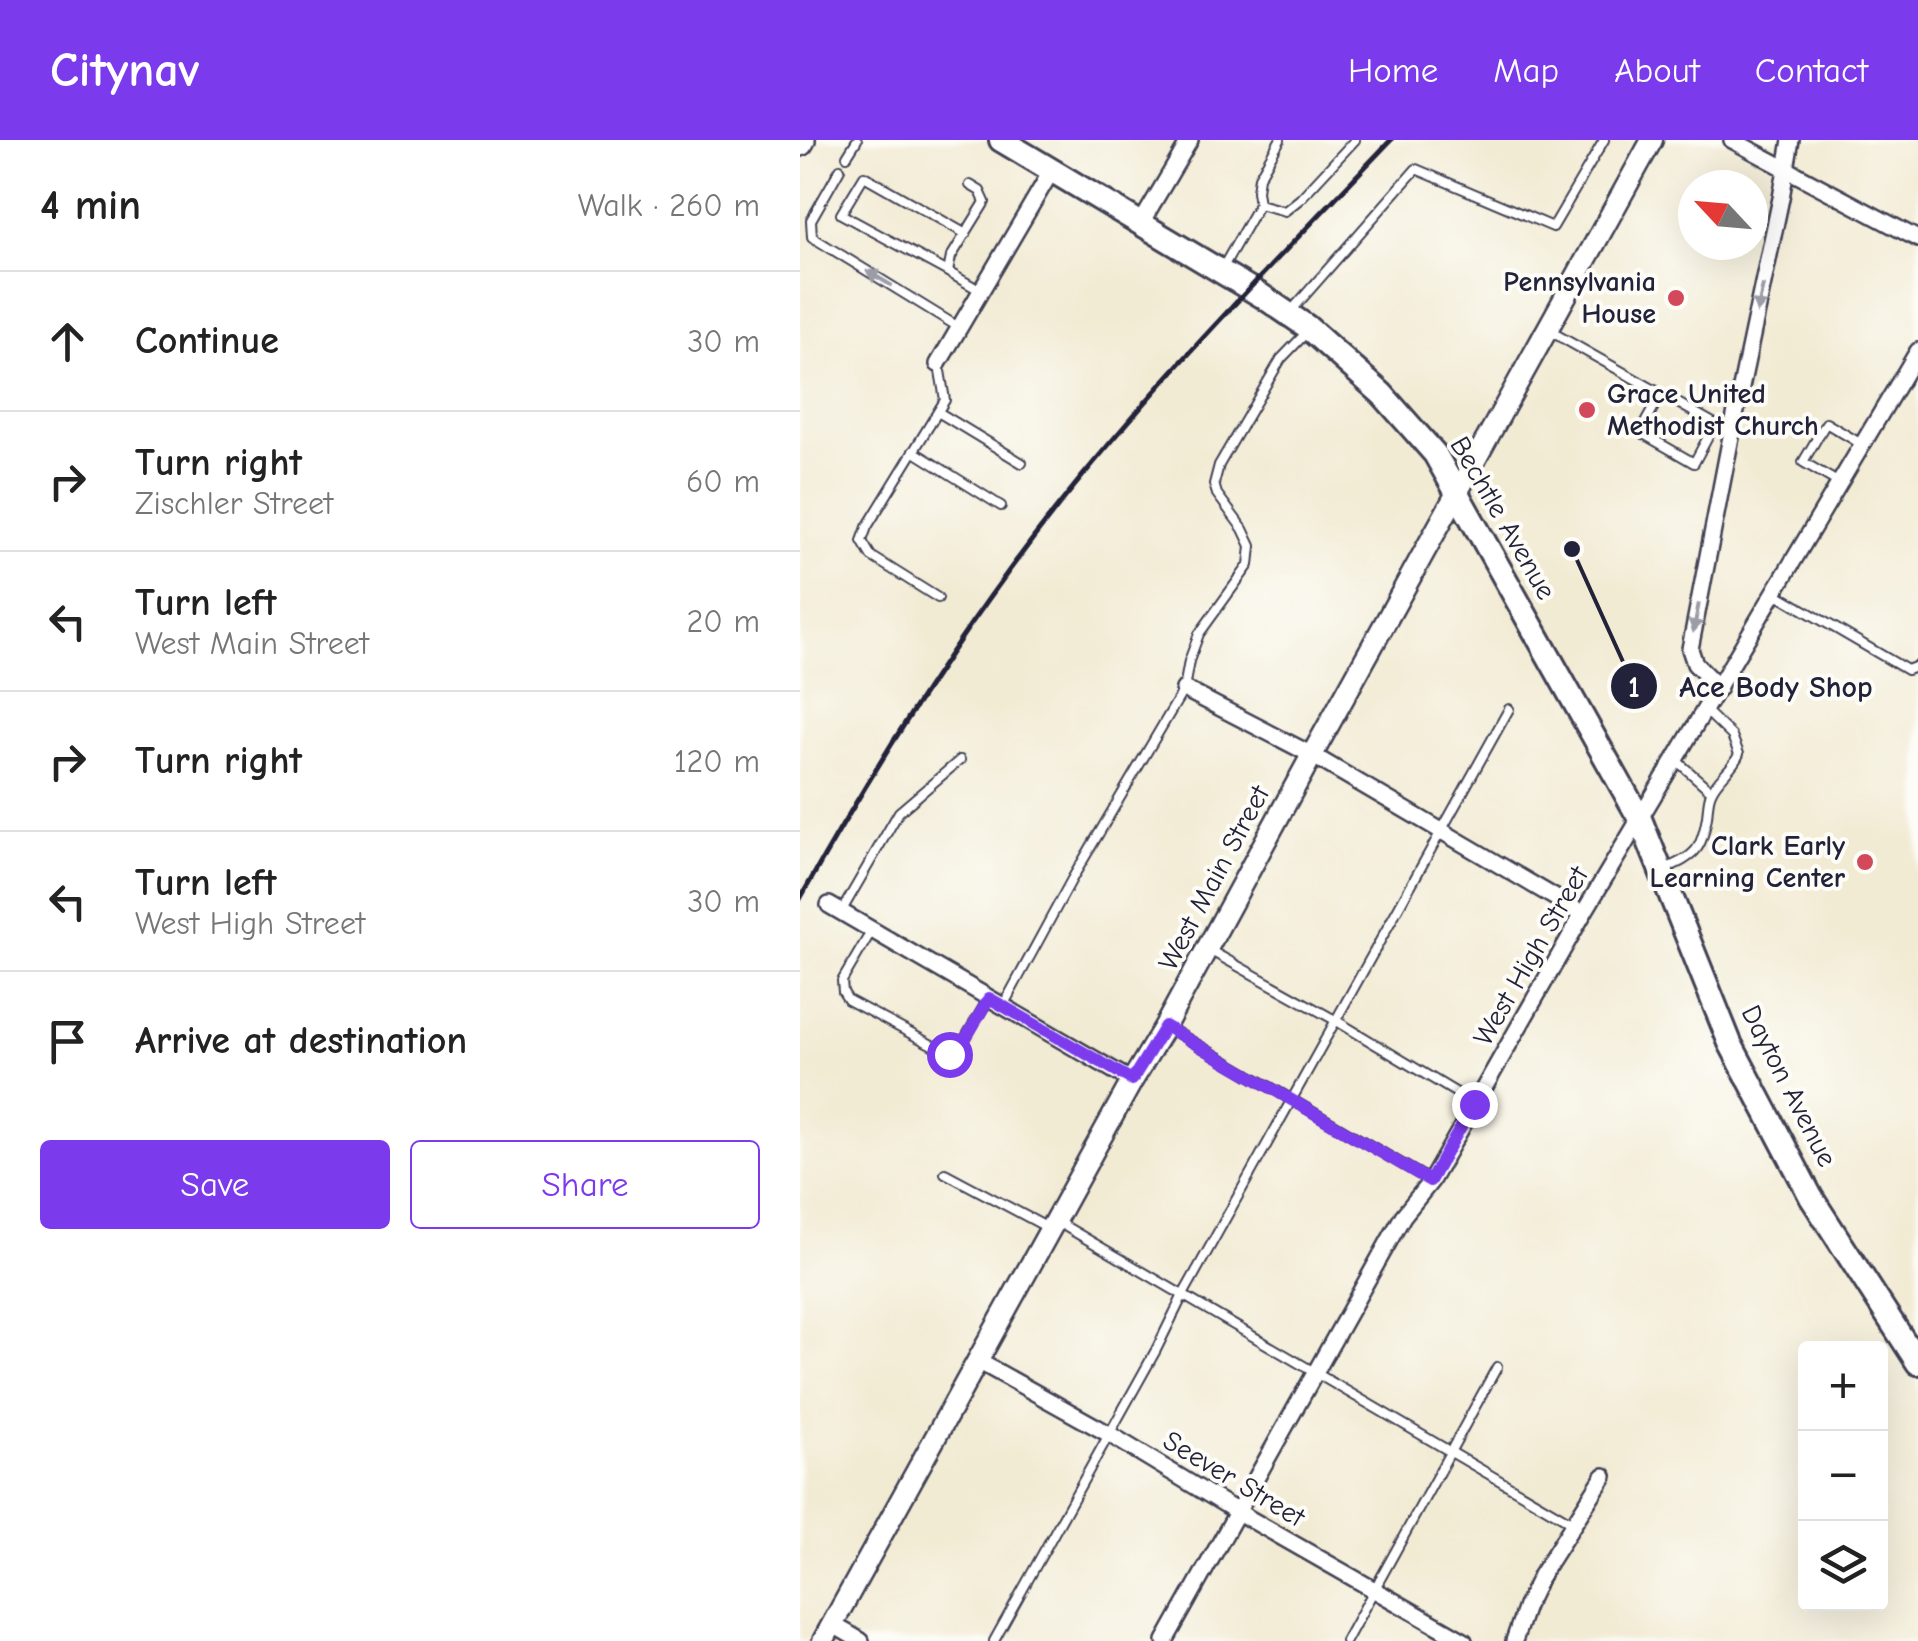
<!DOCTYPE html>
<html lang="en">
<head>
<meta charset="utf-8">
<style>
	:root { --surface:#fff; --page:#f6f6f6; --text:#222; --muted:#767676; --line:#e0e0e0; --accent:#7c3aed }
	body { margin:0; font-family:"Comic Neue",sans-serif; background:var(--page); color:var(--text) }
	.controls { position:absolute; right:30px; bottom:30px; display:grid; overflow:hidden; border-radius:10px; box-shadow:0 10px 40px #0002 }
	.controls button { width:90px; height:90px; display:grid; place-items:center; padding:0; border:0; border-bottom:2px solid var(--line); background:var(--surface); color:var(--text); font:50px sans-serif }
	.compass { position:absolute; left:878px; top:30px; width:90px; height:90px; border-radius:50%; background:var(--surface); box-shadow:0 10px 40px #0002; rotate:296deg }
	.stop { position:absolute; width:30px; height:30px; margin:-22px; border:8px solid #7c3aed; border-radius:50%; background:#fff }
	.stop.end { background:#7c3aed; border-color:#fff; box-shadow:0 2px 10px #0008 }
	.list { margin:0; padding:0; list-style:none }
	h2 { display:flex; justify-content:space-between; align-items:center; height:130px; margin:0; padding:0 40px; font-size:42px }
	h2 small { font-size:32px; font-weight:400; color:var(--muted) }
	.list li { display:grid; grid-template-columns:65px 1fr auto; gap:30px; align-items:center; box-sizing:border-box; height:140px; padding:0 40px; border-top:2px solid var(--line) }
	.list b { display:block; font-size:38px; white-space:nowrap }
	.list p { margin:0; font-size:32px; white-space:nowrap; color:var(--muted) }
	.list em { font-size:32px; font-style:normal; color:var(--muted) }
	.actions { display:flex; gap:20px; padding:30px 40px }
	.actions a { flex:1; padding:22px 0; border:2px solid var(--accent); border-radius:10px; text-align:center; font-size:35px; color:var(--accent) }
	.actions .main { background:var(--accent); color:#fff }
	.icon { flex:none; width:55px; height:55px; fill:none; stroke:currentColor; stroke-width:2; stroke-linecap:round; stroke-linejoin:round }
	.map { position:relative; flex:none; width:1118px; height:1501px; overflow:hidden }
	header { display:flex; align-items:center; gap:60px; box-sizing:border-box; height:140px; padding:0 50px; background:var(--accent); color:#fff }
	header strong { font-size:48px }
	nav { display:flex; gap:55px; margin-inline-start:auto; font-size:35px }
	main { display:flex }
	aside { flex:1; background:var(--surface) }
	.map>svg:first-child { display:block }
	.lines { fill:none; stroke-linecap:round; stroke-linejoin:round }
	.service-casing { stroke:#414052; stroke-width:12 }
	.minor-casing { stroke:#414052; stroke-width:20 }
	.tertiary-casing { stroke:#414052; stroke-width:25 }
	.secondary-casing { stroke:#414052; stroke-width:28 }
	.primary-casing { stroke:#414052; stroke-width:30 }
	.service { stroke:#fff; stroke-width:8 }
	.minor { stroke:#fff; stroke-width:15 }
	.tertiary { stroke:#fff; stroke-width:20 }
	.secondary { stroke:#fff; stroke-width:22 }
	.primary { stroke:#fff; stroke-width:25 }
	.rail { stroke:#22223b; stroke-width:5 }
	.oneway { fill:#9c9ca7 }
	.route { stroke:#7c3aed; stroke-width:12 }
	.poi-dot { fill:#d1495b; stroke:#fdfcf7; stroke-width:4 }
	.labels { text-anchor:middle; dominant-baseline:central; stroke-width:8; stroke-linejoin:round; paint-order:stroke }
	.poi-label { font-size:28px; font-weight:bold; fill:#22223b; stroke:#fdfcf7; text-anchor:end }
	.street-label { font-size:28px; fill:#22223b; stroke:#fdfcf7 }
	.leader { fill:none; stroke:#22223b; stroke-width:4 }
	.callout-dot { fill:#22223b; stroke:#fdfcf7; stroke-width:4 }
	.mark-label { font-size:30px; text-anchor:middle; font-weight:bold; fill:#fff }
	.callout-label { font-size:30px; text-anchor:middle; font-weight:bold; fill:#22223b; stroke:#fdfcf7; stroke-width:8; stroke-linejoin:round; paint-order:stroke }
</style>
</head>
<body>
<header>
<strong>Citynav</strong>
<nav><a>Home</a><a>Map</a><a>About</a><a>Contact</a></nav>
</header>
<main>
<aside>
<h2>4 min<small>Walk · 260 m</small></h2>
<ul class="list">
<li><svg class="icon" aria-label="ahead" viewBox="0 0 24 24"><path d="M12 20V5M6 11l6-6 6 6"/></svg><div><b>Continue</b></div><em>30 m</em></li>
<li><svg class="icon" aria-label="right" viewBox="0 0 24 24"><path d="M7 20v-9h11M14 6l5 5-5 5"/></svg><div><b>Turn right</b><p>Zischler Street</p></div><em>60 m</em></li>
<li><svg class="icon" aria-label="left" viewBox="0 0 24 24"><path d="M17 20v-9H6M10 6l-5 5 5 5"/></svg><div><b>Turn left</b><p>West Main Street</p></div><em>20 m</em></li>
<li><svg class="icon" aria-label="right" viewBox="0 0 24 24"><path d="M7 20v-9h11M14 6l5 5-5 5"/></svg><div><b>Turn right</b></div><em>120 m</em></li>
<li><svg class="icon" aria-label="left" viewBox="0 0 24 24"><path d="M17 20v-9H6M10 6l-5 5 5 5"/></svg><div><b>Turn left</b><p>West High Street</p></div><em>30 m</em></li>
<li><svg class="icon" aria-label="arrive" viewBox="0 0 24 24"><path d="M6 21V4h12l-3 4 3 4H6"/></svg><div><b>Arrive at destination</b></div></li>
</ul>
<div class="actions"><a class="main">Save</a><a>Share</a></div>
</aside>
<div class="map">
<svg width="1118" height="1501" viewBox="0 0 1118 1501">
	<rect width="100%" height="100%" fill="#fdfcf7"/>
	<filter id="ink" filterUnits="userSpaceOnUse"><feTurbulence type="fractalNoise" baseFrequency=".01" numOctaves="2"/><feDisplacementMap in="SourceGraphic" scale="20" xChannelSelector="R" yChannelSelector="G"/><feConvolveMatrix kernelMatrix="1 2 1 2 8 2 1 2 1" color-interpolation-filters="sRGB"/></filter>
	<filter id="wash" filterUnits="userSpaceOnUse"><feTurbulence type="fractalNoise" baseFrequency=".0048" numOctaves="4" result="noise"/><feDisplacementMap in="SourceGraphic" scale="40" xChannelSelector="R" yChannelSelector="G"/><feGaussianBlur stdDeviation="2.25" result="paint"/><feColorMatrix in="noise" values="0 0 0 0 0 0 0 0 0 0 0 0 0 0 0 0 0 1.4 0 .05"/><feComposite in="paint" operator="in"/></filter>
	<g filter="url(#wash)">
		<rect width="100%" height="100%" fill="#f2ebd4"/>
	</g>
	<g filter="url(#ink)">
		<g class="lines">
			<g class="service-casing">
				<g id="service">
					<polyline points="47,16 57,0"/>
					<polyline points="40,29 11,80 12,97 160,188"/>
					<polyline points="170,45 180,51 185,62 151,117 148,132 181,151"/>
					<polyline points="459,64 485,71 500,59 555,0"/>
					<polyline points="423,127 459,64 457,51 459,37 480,0"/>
					<polyline points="148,132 41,74 64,36 166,94"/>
					<polyline points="492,170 616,29 753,87 804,0"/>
					<polyline points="748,190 931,293"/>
					<polyline points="861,254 840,292 894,323 915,284"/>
					<polyline points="138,272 222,323"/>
					<polyline points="113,311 201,366"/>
					<polyline points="1039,343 1003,322 1026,283 1063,305"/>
					<polyline points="975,453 1107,530 1118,526"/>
					<polyline points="138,458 71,416 62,401 67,387 145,260 139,225"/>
					<polyline points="876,620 911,651"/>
					<path d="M865,729c31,-14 36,-18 42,-52 1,-8 1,-18 4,-24 6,-15 22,-24 28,-39l-7,-18 -26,-25"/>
					<polyline points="41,772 99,672 160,620"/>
					<polyline points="72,790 42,841 43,852 48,860 149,914 157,912 189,858"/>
					<polyline points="411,811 535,880 675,964"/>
					<polyline points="203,866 272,739 384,549 389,521 399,494 449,425 451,406 443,389 417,354 414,344 419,325 481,219 508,191"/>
					<polyline points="369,888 631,1041"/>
					<polyline points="145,1033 250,1089"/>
					<polyline points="256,1081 774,1384"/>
					<polyline points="194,1501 356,1210 383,1155 709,569"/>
					<polyline points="546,1501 697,1227"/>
				</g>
			</g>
			<g class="minor-casing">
				<g id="minor">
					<polyline points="932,0 1118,99"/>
					<polyline points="341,83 390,0"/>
					<polyline points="138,224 252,30"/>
					<polyline points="919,548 895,524 890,509 935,276 981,58 991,0"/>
					<polyline points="384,549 512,615 783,774"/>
					<polyline points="29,765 332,941"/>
					<polyline points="178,1221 309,1294 436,1371 664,1501"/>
					<polyline points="32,1484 61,1501"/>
					<polyline points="365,1501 603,1076 631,1041 783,774 1118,211"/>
					<polyline points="714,1501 726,1466 741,1435 804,1336"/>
				</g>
			</g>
			<g class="tertiary-casing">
				<polyline id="tertiary" points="23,1501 332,941 365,886 512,615 852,0"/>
			</g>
			<g class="secondary-casing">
				<polyline id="secondary" points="201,0 462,156 506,186 582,254 635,314 840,679 930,903 1011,1057 1118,1223"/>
			</g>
			<g class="primary-casing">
				<polyline id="primary" points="0,3 2,0"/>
			</g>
			<use href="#service" class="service"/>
			<use href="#minor" class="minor"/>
			<use href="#tertiary" class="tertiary"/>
			<use href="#secondary" class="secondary"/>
			<use href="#primary" class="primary"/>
			<path class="rail" d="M0,759c78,-139 164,-275 263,-399 102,-127 216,-243 328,-360"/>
		</g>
		<defs><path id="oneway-solid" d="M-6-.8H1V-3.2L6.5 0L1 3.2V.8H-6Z" transform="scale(2.5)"/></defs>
		<g class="oneway">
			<use href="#oneway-solid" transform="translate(79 138) rotate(-149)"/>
			<use href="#oneway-solid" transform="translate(960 159) rotate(102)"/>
			<use href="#oneway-solid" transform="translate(896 478) rotate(101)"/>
		</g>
	</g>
	<g class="lines" filter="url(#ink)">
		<polyline class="route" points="149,914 158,912 189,858 332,940 365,886 630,1041 674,964"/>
	</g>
	<g class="poi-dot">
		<circle cx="876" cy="158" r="10"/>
		<circle cx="787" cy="270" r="10"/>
		<circle cx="1065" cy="722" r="10"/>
	</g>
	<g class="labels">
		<g class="poi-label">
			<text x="856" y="142">Pennsylvania<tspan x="856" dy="32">House</tspan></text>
			<text x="807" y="254" text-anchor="start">Grace United<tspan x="807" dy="32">Methodist Church</tspan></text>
			<text x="1045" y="706">Clark Early<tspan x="1045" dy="32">Learning Center</tspan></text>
		</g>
		<g class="street-label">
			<text transform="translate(703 378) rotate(60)">Bechtle Avenue</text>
			<text transform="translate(414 738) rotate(-62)">West Main Street</text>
			<text transform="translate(731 816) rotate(-60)">West High Street</text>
			<text transform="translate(989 946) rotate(63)">Dayton Avenue</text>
			<text transform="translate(434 1339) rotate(31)">Seever Street</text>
		</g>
	</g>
	<path class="leader" d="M772 409L834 546"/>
	<g class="callout-dot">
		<circle cx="772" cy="409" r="10"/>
		<circle cx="834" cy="546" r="25"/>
	</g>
	<g class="mark-label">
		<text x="834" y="557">1</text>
	</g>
	<g class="callout-label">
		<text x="976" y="557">Ace Body Shop</text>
	</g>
</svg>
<div class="controls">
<button>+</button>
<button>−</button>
<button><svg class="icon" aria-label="layers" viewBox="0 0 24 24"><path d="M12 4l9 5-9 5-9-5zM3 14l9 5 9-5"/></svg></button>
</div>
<svg class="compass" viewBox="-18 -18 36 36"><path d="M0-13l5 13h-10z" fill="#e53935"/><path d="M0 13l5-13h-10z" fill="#767676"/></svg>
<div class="stop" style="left:149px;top:914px"></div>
<div class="stop end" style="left:674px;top:964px"></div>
</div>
</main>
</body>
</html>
